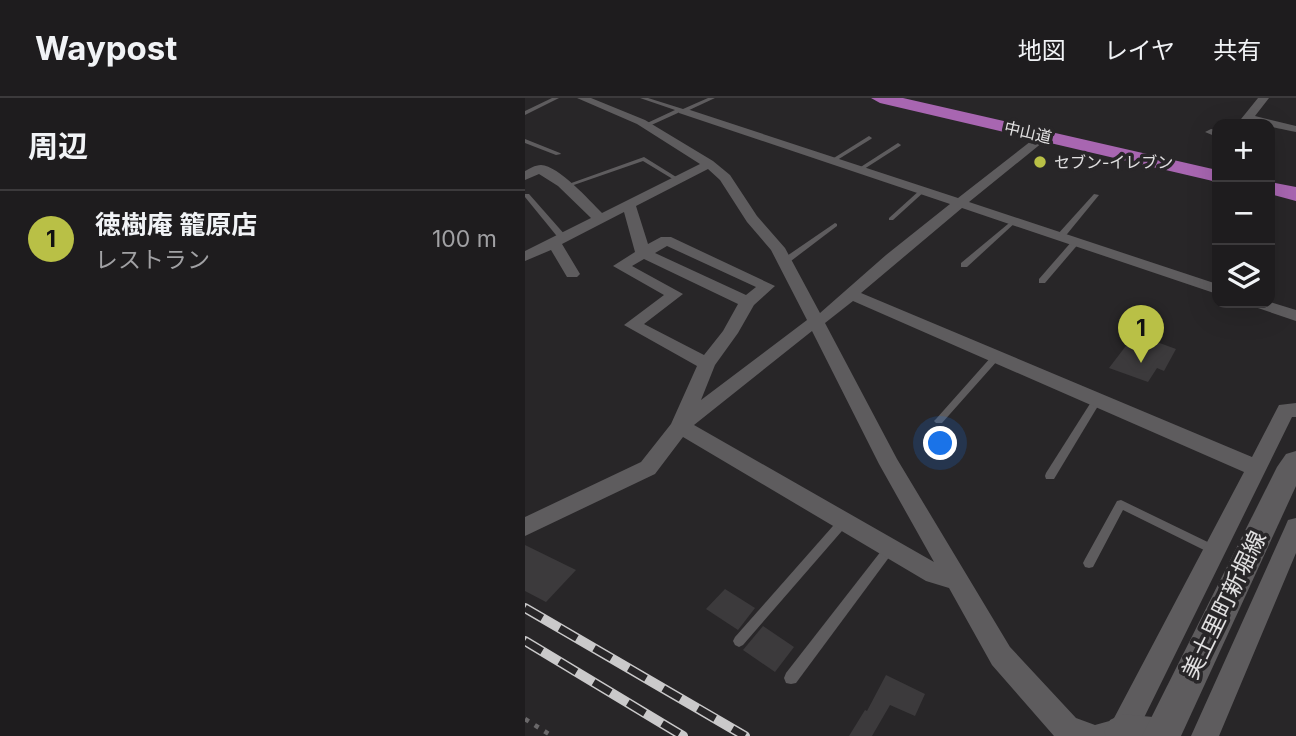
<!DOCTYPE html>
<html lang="ja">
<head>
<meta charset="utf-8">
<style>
	:root { --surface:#1e1c1e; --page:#262527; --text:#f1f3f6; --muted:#a1a1a4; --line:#3c3a3c; --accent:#b9c046 }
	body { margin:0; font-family:Inter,"Noto Sans JP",sans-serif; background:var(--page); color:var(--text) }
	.controls { position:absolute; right:21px; top:21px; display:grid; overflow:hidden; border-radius:14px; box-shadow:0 7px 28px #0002 }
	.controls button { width:63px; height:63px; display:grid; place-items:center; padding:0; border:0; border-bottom:2px solid var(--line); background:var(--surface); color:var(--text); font:35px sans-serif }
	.you { position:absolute; left:416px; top:346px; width:24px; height:24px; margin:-18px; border:5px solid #fff; border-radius:50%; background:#1a73e8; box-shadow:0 0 0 10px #1a73e833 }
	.badge { display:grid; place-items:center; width:46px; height:46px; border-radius:50%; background:var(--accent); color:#111; font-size:23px; font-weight:700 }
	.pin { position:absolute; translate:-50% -58px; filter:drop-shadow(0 2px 4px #0008) }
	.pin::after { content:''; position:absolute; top:37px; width:24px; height:21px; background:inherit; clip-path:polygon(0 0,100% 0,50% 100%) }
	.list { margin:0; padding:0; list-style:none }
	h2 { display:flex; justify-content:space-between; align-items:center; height:91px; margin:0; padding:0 28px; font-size:30px }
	h2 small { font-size:23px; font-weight:400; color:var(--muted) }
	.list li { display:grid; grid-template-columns:46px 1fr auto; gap:21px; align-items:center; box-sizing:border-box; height:98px; padding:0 28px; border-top:2px solid var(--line) }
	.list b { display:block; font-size:26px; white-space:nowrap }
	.list p { margin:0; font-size:23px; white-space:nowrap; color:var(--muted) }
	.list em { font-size:23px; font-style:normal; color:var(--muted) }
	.icon { flex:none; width:38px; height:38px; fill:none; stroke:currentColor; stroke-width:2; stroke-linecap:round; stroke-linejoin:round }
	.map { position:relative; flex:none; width:771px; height:638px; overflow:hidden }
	header { display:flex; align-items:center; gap:42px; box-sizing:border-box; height:98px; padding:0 35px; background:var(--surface); border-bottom:2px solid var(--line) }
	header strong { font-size:33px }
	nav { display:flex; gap:38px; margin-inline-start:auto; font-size:24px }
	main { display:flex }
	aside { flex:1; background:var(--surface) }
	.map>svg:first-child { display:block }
	.building { fill:#3c3a3c }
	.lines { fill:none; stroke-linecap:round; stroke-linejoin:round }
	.path { stroke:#6a686a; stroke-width:4.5; stroke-dasharray:4.5 7; stroke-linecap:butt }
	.service { fill:#5e5c5e; fill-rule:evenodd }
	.minor { fill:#5e5c5e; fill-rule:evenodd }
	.tertiary { fill:#5e5c5e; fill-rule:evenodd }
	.secondary { fill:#5e5c5e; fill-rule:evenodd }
	.trunk { fill:#a866b1; fill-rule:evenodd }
	.rail-casing { stroke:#cac9ca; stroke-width:10 }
	.rail { stroke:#282628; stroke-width:7; stroke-dasharray:20; stroke-linecap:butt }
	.poi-dot { fill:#b9c046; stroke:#282628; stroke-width:2.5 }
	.labels { text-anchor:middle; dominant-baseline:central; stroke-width:7; stroke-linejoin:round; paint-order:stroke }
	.far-street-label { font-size:16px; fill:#e1e0e1; stroke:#282628 }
	.far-poi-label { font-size:16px; fill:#e1e0e1; stroke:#282628; text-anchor:start }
	.near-street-label { font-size:23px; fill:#e1e0e1; stroke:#282628 }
</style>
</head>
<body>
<header>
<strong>Waypost</strong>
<nav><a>地図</a><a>レイヤ</a><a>共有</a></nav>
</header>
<main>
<aside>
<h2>周辺<small></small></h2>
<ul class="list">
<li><span class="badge">1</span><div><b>徳樹庵 籠原店</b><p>レストラン</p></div><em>100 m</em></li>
</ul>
</aside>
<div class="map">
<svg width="771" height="638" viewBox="0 0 771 638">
	<rect width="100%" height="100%" fill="#282628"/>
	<g class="building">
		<polygon points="610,236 651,251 639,273 632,270 623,284 584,270"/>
		<polygon points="0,447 51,472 21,504 0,493"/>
		<polygon points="200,491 230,510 213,532 181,511"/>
		<polygon points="238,528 269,549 250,574 218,552"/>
		<polygon points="361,577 400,596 390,618 365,607 347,638 324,638 340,612 342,613"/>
	</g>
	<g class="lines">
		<polyline class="path" points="0,621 27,638"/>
		<g class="service">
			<polygon points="27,0 34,0 0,17 0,13"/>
			<polygon points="115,0 123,0 158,11 183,0 190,0 160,14 155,14 122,29 119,27 120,26 150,12"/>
			<polygon points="344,38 347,40 346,41 309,64 304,63"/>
			<polygon points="0,41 35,55 36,56 31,57 0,45"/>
			<polygon points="373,45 376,47 375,48 336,73 331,72"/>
			<polygon points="119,59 156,82 151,83 118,63 43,89 38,88"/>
			<polygon points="395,92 400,93 368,122 364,122 364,120"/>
			<polygon points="0,96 4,96 41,138 41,142 35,142 0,99"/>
			<polygon points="569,96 574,97 538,141 532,141 532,137"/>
			<polygon points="489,121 492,123 491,124 442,169 436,169 436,165"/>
			<polygon points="310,125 312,126 312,128 262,166 256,166 256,162"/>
			<polygon points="548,142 551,142 555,144 520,185 514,185 514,181"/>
			<polygon points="470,257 473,258 474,260 473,262 417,325 411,325 409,323 411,321 467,258"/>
			<polygon points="571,300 576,303 529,381 521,381 520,378 521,375 568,301"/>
			<polygon points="596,402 693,449 695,452 693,455 689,457 685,455 598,412 568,469 564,470 560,469 558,465 560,461 592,403"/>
			<polygon points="319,418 323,420 325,423 323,426 218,547 214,549 210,547 208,543 210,539 315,420"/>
			<polygon points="364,446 368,448 370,451 368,454 271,585 266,586 261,585 259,580 261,575 360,448"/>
		</g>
		<g class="minor">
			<path d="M52,0h14l54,22 68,41 17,14 27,41 28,32 35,65 66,-58 64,-51 -271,-91v-4h8l271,89 82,-64h8v4l-79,64 248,82v10l-255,-86 -101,85 391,164 27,-52 17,-2v14h-4l-157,319h-81l-62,-71 -43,-77 -23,-7 -243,-144 -28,37 -130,62v-19l116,-55 30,-38 26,-58 -73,-41 40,-30 -51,-29 22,-14 -11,-40 -62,32 18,30 -3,3h-10l-16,-27 -26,11v-10l66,-33 -33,-32 -19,-12 -14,6v-9c4,-2 10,-6 16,-6 18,1 48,35 61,48l98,-49 -63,-40zM183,71l12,11 27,42 24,28 36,70 -106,80 14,-35 23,-32 16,-28 21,-19 -104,-49h-10l-13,7 -12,-38zM142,148l89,41 -10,8 -91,-42zM119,161l94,45 -15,27 -19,24 -60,-31 39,-30 -51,-28zM328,203l391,171 -131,248 -18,5 -19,-7 -66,-71 -113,-188 -72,-136zM287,233l67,133 55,98 -240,-137z"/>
			<path d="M733,0h11l-14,18 41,10v6c-25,-5 -34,-8 -59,-8z"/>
			<polygon points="686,31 692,32 692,39 680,34"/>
			<polygon points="745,204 771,212 771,223 727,208 725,205"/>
			<polygon points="771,420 771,455 694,638 666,638 760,429 763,422"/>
		</g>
		<polygon class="tertiary" points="597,616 638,620 651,625 656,638 581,638 579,634 585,622"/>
		<polygon class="secondary" points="771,353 771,388 656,638 617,638 752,369 761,356"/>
		<g class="trunk">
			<polygon points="346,0 378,0 692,72 692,84 355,5"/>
			<polygon points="745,84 771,89 771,103 745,96"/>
		</g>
		<g class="rail-casing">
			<g id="rail">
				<polyline points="0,510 220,638"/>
				<polyline points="0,543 158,638"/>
			</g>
		</g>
		<use href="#rail" class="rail"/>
	</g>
	<circle class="poi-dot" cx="515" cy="64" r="7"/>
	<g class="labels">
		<g class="far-street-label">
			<text transform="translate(503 34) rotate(13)">中山道</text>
		</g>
		<g class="far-poi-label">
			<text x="529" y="64">セブン-イレブン</text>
		</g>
		<g class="near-street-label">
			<text transform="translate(699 507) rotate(-64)">美土里町新堀線</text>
		</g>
	</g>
</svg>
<div class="controls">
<button>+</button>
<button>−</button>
<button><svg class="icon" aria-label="layers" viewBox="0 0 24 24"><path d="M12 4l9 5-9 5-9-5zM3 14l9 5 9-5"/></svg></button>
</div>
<div class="you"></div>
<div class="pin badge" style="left:616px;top:265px">1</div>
</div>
</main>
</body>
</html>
